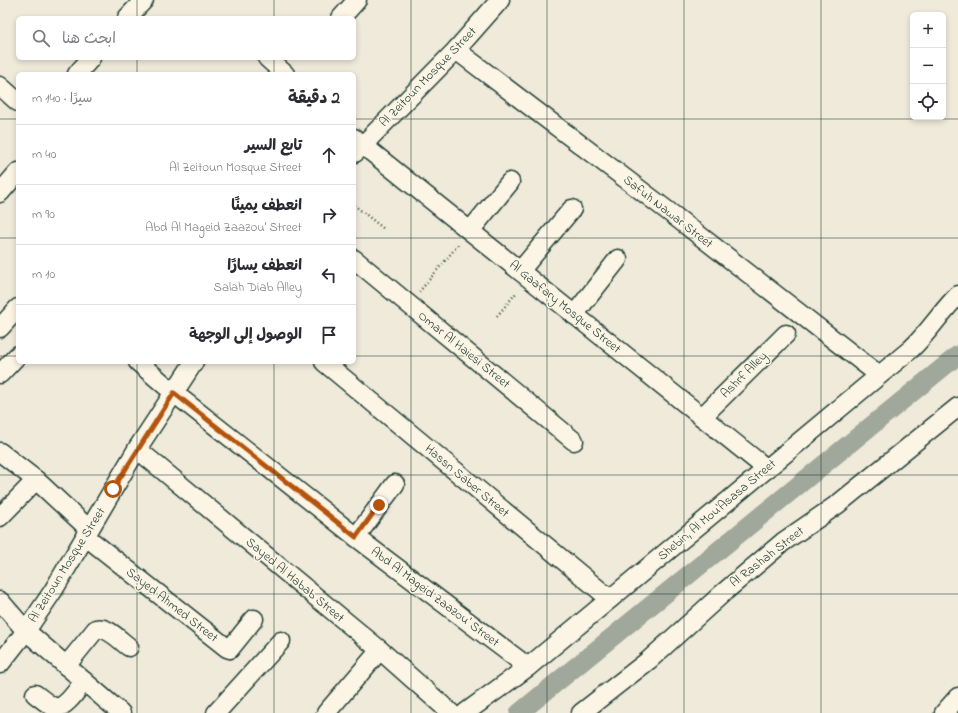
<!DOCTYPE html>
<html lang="ar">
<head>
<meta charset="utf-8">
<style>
	:root { --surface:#fff; --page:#f7f7f7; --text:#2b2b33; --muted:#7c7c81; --line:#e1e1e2 }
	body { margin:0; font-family:"Indie Flower","Playpen Sans Arabic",sans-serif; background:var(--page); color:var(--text); direction:rtl }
	.controls { position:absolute; right:12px; top:12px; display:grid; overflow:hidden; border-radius:6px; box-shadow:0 2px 6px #0003 }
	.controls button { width:36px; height:36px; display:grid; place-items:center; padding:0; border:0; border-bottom:1px solid var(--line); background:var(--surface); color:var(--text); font:20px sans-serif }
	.stop { position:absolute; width:12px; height:12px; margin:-9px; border:3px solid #b45309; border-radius:50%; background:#fff }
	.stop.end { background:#b45309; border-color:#fff; box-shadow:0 1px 4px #0008 }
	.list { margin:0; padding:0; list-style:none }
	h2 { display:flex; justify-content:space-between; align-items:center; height:52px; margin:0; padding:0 16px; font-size:17px }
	h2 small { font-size:13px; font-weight:400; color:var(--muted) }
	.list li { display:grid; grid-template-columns:26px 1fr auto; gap:12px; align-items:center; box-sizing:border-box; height:60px; padding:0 16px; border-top:1px solid var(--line) }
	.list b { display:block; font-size:15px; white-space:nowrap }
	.list p { margin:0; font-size:13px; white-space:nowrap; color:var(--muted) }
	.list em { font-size:13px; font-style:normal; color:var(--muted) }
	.icon { flex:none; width:22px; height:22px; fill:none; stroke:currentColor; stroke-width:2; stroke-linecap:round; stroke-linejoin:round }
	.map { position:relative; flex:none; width:958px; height:713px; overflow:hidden; direction:ltr }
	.search { position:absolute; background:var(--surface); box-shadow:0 2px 6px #0003; left:16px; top:16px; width:340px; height:44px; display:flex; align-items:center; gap:10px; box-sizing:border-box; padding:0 14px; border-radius:6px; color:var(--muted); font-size:15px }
	.panel { position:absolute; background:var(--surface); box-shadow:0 2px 6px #0003; left:16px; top:72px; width:340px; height:292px; border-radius:6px; direction:rtl }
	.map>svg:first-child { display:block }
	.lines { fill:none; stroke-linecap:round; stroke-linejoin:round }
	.canal { stroke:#9fa89a; stroke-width:19 }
	.street-casing { stroke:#1f3d34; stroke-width:21 }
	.path { stroke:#1f3d34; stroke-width:2.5; stroke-dasharray:1 3; stroke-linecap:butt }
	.street { stroke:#fcf5e5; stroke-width:18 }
	.route { stroke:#b45309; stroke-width:5 }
	.grid { fill:none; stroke:#1f3d34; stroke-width:1; stroke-opacity:0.55 }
	.labels { text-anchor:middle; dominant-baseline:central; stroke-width:3; stroke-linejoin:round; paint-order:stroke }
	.street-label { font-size:13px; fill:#1f3d34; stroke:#fcf5e5 }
</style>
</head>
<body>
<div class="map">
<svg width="958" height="713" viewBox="0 0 958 713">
	<rect width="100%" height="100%" fill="#efeada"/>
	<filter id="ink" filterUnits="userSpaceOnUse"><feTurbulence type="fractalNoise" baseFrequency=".025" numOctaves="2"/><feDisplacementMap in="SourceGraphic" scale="8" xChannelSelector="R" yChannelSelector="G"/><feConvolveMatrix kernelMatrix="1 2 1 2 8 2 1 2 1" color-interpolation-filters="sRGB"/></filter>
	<g filter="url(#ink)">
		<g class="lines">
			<polyline class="canal" points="519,713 958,355"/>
			<g class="street-casing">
				<g id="street">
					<polyline points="127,18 144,0"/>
					<polyline points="341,18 357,0"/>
					<polyline points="456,50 668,211 879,375"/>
					<polyline points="267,58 285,74"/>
					<polyline points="77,74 91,58"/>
					<polyline points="0,86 18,102"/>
					<polyline points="354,138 767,469"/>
					<polyline points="355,153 456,50 500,0"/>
					<polyline points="0,193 18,172"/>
					<polyline points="470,231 510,182"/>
					<polyline points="354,259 574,441"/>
					<polyline points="520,271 572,209"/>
					<polyline points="574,315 618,259"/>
					<polyline points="0,328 18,308"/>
					<polyline points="138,362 174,393 356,537 528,667"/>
					<polyline points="324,362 610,599"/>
					<polyline points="0,374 18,355"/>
					<polyline points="702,417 786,334"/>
					<polyline points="137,449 380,650 451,713"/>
					<polyline points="0,452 36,480 89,529"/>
					<polyline points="0,517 36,480"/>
					<polyline points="85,536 227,648 230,649 254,619"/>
					<polyline points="356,537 395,484"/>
					<polyline points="0,601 26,631 121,713"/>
					<polyline points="0,664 26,631 53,591 137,449 194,362"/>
					<path d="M66,666l30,-37c12,-3 23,11 33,18"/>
					<path d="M35,694c6,4 12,10 19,13 10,4 24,-18 30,-26"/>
					<polyline points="216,713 281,641"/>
					<polyline points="326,713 380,650"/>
					<path d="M465,713l63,-46 383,-318c18,-17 30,-37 47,-54"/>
					<polyline points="581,713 649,660 723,593 783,542 838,504 958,407"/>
					<polyline points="944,713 958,697"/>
				</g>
			</g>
			<g class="path">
				<polyline points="354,205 384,229"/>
				<polyline points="419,292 458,245"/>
				<polyline points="497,316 517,292"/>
			</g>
			<use href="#street" class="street"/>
		</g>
	</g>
	<g class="lines" filter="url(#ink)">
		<polyline class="route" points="113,489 174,393 356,537 379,505"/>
	</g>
	<path class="grid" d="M137,0v18M274,0v18M411,0v713M547,0v713M684,0v713M821,0v713M137,58v16M274,58v16M0,119h18M354,119h604M0,238h18M354,238h604M0,356h18M354,356h604M137,362v351M274,362v351M0,475h958M0,594h958"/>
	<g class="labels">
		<g class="street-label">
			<text transform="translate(428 77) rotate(-46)">Al Zeitoun Mosque Street</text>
			<text transform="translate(668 212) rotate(38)">Safuh Nawar Street</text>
			<text transform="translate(565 307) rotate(39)">Al Gaafary Mosque Street</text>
			<text transform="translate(464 350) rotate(39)">Omar Al Haiesi Street</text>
			<text transform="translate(744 375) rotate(-45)">Ashrf Alley</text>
			<text transform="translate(467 481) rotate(40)">Hassn Saber Street</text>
			<text transform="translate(717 510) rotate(-40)">Shebin, Al Mou'Asasa Street</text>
			<text transform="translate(767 557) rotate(-38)">Al Rashah Street</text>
			<text transform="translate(67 565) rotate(-58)">Al Zeitoun Mosque Street</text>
			<text transform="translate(295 580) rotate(40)">Sayed Al Habab Street</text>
			<text transform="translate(435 597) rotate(37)">Abd Al Mageid Zaazou' Street</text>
			<text transform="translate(172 605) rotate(38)">Sayed Ahmed Street</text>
		</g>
	</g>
</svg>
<div class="controls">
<button>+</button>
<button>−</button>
<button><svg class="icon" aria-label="locate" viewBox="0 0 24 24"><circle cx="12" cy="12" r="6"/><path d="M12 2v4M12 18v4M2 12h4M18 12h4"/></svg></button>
</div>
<div class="stop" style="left:113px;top:489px"></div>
<div class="stop end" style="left:379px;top:505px"></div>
<div class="search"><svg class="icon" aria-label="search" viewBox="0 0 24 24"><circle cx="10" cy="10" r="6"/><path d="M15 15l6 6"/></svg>ابحث هنا</div>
<section class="panel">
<h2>2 دقيقة<small>سيرًا · 140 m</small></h2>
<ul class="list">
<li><svg class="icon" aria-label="ahead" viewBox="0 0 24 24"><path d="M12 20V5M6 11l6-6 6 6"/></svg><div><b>تابع السير</b><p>Al Zeitoun Mosque Street</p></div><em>40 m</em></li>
<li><svg class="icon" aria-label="right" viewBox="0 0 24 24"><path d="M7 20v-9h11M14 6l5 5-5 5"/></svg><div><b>انعطف يمينًا</b><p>Abd Al Mageid Zaazou' Street</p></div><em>90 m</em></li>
<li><svg class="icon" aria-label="left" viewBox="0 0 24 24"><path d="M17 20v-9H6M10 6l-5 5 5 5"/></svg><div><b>انعطف يسارًا</b><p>Salah Diab Alley</p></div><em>10 m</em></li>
<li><svg class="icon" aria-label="arrive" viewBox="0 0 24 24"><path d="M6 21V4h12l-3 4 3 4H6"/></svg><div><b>الوصول إلى الوجهة</b></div></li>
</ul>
</section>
</div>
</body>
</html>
